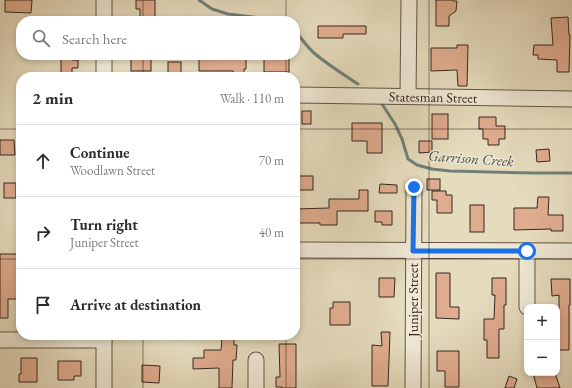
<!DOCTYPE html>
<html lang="en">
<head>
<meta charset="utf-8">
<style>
	:root { --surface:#fff; --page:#f7f7f7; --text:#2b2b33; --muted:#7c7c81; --line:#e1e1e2 }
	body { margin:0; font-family:"EB Garamond",serif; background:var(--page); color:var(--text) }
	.controls { position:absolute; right:12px; bottom:12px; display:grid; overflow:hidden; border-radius:8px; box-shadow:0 2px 6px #0003 }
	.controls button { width:36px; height:36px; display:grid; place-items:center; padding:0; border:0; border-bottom:1px solid var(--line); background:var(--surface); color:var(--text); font:20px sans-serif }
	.stop { position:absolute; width:12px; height:12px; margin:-9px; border:3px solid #1a73e8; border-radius:50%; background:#fff }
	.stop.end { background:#1a73e8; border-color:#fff; box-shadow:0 1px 4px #0008 }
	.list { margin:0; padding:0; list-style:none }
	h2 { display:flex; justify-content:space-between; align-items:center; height:52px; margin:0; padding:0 16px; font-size:17px }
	h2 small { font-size:13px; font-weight:400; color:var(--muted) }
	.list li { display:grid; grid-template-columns:26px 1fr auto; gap:12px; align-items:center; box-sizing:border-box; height:72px; padding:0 16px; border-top:1px solid var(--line) }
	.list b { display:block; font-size:15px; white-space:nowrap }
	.list p { margin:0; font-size:13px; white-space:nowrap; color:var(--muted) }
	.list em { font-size:13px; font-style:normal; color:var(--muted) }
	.icon { flex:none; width:22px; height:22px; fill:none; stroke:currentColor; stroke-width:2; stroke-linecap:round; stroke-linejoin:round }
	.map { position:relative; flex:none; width:572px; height:388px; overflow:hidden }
	.search { position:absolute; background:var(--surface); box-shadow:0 2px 6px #0003; left:16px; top:16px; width:284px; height:44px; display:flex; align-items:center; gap:10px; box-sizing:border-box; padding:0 14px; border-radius:16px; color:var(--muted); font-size:15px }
	.panel { position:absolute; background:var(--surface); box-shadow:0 2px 6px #0003; left:16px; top:72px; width:284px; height:268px; border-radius:16px }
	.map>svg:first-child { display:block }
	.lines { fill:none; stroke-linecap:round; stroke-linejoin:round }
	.stream { stroke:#708078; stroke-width:3 }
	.building { fill:#e0ac8f; stroke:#362720 }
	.minor-casing { stroke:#625447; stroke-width:17 }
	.minor { stroke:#eee8d4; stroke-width:15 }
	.route { stroke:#1a73e8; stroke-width:5 }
	.grid { fill:none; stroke:#362720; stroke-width:1; stroke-opacity:0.55 }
	.labels { text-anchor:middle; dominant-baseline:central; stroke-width:3; stroke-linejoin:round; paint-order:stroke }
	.street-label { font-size:14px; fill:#362720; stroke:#eee8d4 }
	.water-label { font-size:15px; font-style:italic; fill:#4e4c45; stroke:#eee8d4 }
</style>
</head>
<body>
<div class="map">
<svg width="572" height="388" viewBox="0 0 572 388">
	<rect width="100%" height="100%" fill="#e5dbbd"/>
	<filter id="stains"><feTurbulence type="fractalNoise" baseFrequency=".005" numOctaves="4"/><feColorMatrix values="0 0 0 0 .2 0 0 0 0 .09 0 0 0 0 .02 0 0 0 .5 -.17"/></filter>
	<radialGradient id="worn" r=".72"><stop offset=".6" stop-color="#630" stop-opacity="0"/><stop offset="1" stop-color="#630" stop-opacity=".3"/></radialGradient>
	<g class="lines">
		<g class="stream">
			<polyline points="199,0 212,9 228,14 253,17 272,21"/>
			<path d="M295,32c7,6 12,15 19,21 14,12 29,21 44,31"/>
			<polyline points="382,104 395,124 402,139 408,159 417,165 432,169 450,171 534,173 572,173"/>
		</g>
	</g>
	<g class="building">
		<polygon points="5,0 32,0 31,13 5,12"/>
		<polygon points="136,0 155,0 155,21 140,21 140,9 136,9"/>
		<polygon points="436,0 453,0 453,1 457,1 456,11 449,16 449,26 436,26"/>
		<polygon points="568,17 569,35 570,35 569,72 557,72 557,60 538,59 538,55 533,55 534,45 553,45 551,18"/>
		<polygon points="318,26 366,26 366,34 343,34 343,38 318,38"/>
		<polygon points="457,45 468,45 467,86 458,86 457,70 431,71 431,48 457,48"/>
		<polygon points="61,55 72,55 72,60 78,60 78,68 72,68 72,75 61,75"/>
		<polygon points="199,55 246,55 246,69 244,69 244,74 233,74 233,71 199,71"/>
		<rect x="264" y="55" width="25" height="17"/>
		<rect x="131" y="59" width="20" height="12"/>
		<rect x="168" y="62" width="13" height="12"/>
		<rect x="302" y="111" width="9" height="13"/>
		<rect x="432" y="114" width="16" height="25"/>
		<polygon points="479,117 496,117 496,126 505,126 505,139 499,139 499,145 488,145 488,139 483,139 483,129 479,129"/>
		<polygon points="352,123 382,123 382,153 367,153 367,141 352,141"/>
		<polygon points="0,140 14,140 15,155 0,155"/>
		<polygon points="419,141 432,141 432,152 419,153"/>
		<polygon points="549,149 550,161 537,162 536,150"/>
		<rect x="298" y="176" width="15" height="14"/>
		<rect x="427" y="179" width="13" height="11"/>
		<rect x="4" y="183" width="12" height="15"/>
		<polygon points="380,184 397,185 397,193 379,193"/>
		<polygon points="359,190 368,190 368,211 337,211 337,225 320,225 320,223 295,223 295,209 329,208 329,199 359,199"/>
		<polygon points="432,191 446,191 446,195 452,195 452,213 437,213 437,200 432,200"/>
		<polygon points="538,197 549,197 548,215 563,215 563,231 551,231 551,229 514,230 514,208 537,208"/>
		<rect x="470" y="205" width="14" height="27"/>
		<polygon points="375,211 392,211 392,225 382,225 382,222 375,222"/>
		<polygon points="0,254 21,254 21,299 8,299 8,318 0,318"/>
		<polygon points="436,273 450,273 450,307 459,307 459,319 436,318"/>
		<polygon points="379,278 395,278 394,297 379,297"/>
		<polygon points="492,278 506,278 506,305 504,305 504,329 499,329 499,358 487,358 487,340 484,340 484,319 494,319 495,295 492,295"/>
		<polygon points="551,279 570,279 570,305 569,305 569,350 558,350 557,319 559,319 559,295 552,296"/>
		<polygon points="333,302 350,302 350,325 330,325 330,308 333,308"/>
		<polygon points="381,332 390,332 388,386 372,386 372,345 382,346"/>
		<polygon points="222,337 234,338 234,345 237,345 236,360 233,360 232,388 219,388 219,368 193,369 193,358 204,358 204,350 221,350"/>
		<polygon points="279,344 296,344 296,388 282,388 282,387 276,387 276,377 280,377"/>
		<polygon points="437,351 459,351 459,387 445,387 445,371 437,371"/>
		<polygon points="21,358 37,358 37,382 19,382 19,374 21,374"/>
		<polygon points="58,361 81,361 81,376 74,376 74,380 58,380"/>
		<polygon points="142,365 160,366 159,383 142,382"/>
		<polygon points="533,373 555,373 560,388 537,388"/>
		<polygon points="509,376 517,379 514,388 505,388"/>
	</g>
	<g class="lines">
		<g class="minor-casing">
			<g id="minor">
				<polyline points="104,21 104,0"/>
				<polyline points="104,77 104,55"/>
				<polyline points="295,95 572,99"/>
				<polyline points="408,96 409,0"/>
				<polyline points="295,250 572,251"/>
				<polyline points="527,307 527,251"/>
				<polyline points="104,335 104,388"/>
				<polyline points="0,340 104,340"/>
				<polyline points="256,388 256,360"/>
				<polyline points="413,388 414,187"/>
			</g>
		</g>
		<use href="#minor" class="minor"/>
	</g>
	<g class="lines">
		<polyline class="route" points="414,187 413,251 527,251"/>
	</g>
	<path class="grid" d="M143,0v21M286,0v21M429,0v388M143,55v22M286,55v22M0,129h21M295,129h277M0,259h21M295,259h277M143,335v53M286,335v53"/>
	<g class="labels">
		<g class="street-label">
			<text transform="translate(433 97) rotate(1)">Statesman Street</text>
			<text transform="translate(413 300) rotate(-90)">Juniper Street</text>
		</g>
		<g class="water-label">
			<text transform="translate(471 158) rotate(4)">Garrison Creek</text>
		</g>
	</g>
	<rect width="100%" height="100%" filter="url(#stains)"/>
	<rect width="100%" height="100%" fill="url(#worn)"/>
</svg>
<div class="controls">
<button>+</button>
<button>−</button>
</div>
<div class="stop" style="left:527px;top:251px"></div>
<div class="stop end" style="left:414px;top:187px"></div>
<div class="search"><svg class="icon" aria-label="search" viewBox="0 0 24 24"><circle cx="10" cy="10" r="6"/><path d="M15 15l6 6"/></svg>Search here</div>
<section class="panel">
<h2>2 min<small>Walk · 110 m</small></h2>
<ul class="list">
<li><svg class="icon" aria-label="ahead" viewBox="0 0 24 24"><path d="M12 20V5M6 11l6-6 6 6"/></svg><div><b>Continue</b><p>Woodlawn Street</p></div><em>70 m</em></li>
<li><svg class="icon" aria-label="right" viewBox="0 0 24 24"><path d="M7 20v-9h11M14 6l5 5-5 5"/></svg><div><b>Turn right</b><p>Juniper Street</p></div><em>40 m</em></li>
<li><svg class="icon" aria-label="arrive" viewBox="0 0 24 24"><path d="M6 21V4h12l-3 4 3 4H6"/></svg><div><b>Arrive at destination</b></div></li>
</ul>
</section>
</div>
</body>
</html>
